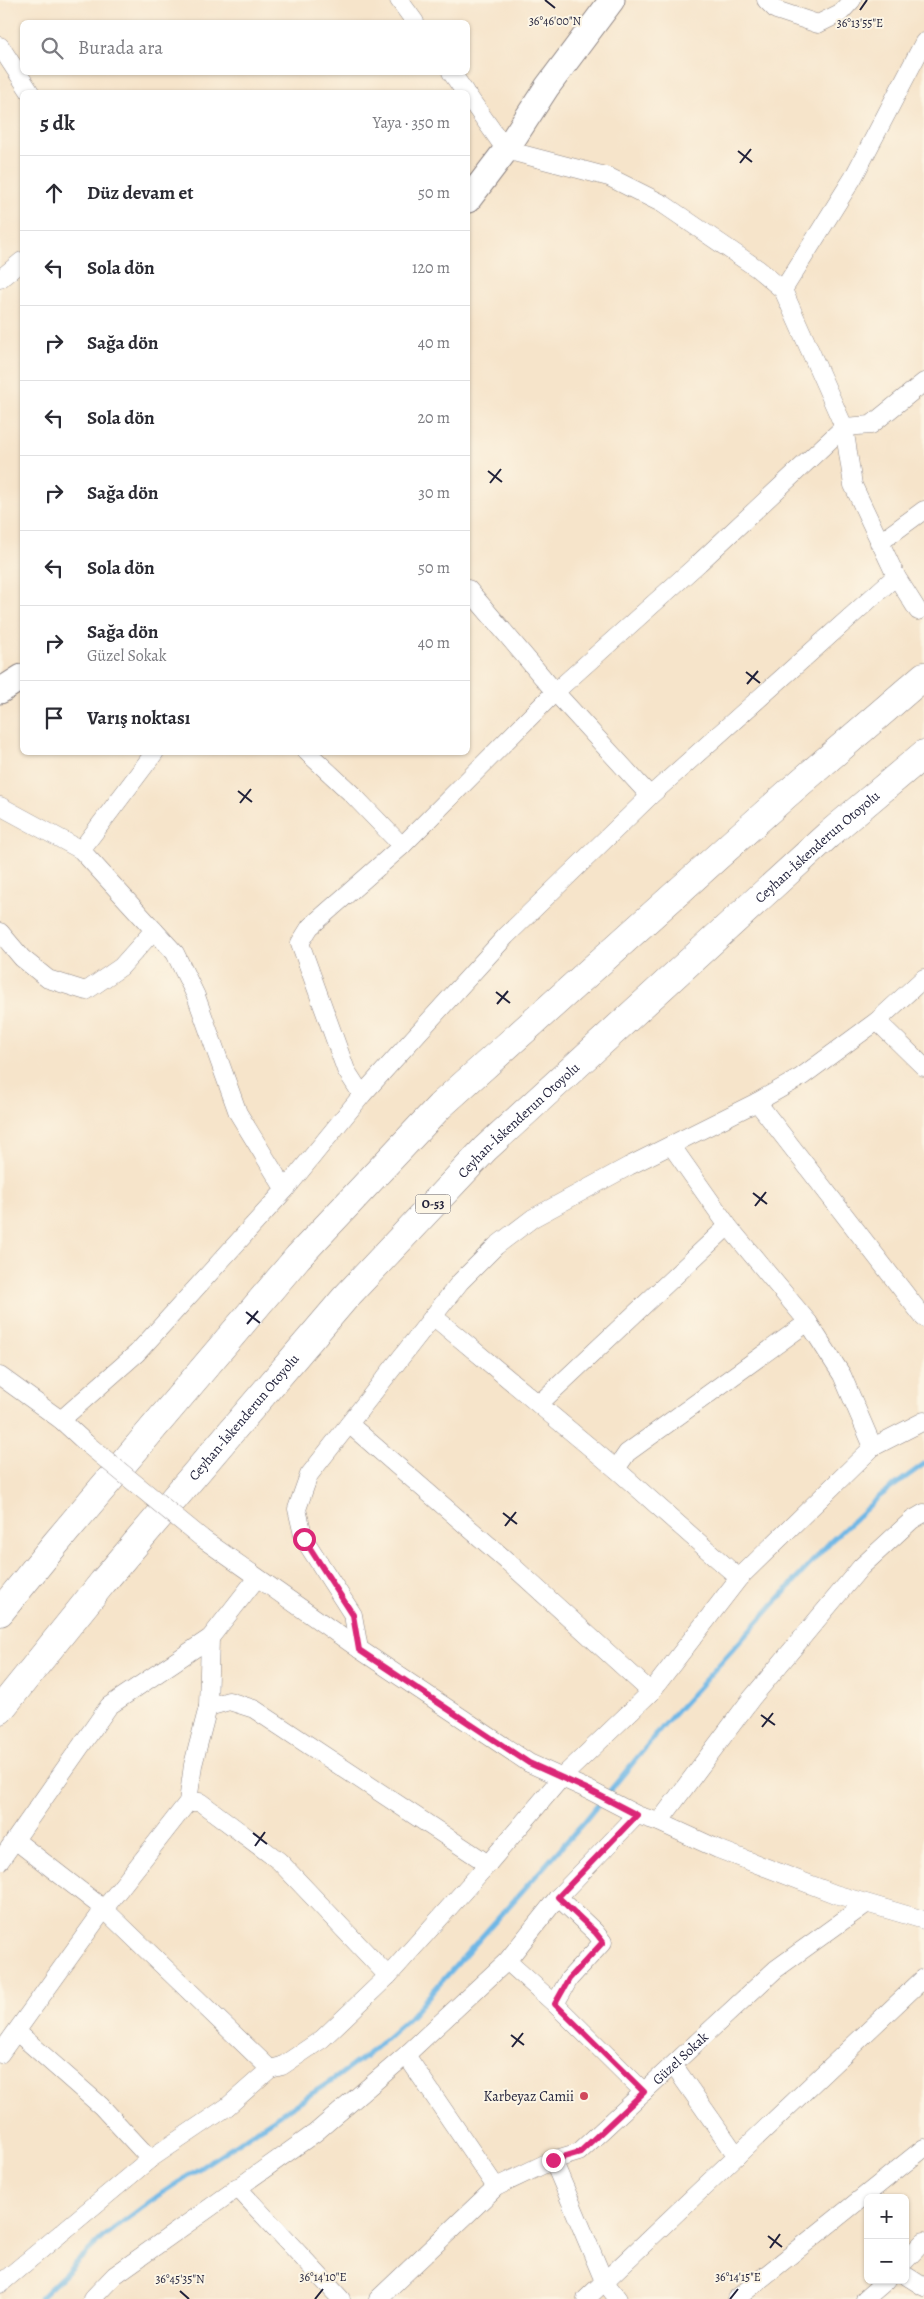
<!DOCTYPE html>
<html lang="tr">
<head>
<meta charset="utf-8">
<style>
	:root { --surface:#fff; --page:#f2f2f3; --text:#2b2b33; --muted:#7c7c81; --line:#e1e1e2 }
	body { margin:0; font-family:Alegreya,serif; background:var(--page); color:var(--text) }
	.controls { position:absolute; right:15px; bottom:15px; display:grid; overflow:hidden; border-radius:8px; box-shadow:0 1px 4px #0004 }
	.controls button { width:45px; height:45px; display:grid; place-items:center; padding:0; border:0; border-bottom:1px solid var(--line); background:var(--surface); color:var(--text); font:25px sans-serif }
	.stop { position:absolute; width:15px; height:15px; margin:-11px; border:4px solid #db2777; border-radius:50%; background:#fff }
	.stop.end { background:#db2777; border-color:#fff; box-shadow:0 1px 5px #0008 }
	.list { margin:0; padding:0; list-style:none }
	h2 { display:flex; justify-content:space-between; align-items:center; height:65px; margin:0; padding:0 20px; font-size:21px }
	h2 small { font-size:16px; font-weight:400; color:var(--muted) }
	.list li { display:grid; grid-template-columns:32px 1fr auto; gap:15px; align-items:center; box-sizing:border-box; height:75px; padding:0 20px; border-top:1px solid var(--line) }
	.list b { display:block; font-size:19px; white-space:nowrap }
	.list p { margin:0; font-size:16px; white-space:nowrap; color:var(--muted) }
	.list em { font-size:16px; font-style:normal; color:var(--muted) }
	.icon { flex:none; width:28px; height:28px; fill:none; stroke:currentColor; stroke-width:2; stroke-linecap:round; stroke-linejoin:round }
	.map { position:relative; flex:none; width:924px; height:2299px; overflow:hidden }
	.search { position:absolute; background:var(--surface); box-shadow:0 1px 4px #0004; left:20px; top:20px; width:450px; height:55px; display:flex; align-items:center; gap:12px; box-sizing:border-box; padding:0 18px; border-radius:8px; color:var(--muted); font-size:19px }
	.panel { position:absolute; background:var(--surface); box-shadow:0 1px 4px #0004; left:20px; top:90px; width:450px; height:665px; border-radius:8px }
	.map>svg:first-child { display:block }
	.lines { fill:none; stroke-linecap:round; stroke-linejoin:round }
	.stream { stroke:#6eb7e6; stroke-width:5 }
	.street-casing { stroke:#8c8382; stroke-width:19 }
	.secondary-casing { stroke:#8c8382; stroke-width:27 }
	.highway-casing { stroke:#8c8382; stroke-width:29 }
	.street { stroke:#fff; stroke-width:18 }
	.secondary { stroke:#fff; stroke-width:25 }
	.highway { stroke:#fff; stroke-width:28 }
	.street-bridge-casing { stroke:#8c8382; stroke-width:19; stroke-linecap:butt }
	.street-bridge { stroke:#fff; stroke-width:18 }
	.route { stroke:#db2777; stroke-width:6 }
	.ticks { fill:none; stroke:#22223b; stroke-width:2 }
	.poi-dot { fill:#d1495b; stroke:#fcf5e5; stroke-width:2 }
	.labels { text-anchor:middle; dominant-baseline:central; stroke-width:4; stroke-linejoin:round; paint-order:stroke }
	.shield { fill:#fcf5e5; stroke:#63616e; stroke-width:1 }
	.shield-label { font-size:12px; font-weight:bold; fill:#22223b }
	.street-label { font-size:14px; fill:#22223b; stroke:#fcf5e5 }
	.poi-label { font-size:14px; fill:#22223b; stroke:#fcf5e5; text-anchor:end }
	.ticks-label { font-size:12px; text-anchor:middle; fill:#22223b; stroke:#fcf5e5; stroke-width:4; stroke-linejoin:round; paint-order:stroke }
</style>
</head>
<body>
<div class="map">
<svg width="924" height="2299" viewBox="0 0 924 2299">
	<rect width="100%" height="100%" fill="#fcf5e5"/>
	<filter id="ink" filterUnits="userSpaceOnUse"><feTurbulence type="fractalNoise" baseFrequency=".02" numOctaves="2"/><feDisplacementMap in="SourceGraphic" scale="10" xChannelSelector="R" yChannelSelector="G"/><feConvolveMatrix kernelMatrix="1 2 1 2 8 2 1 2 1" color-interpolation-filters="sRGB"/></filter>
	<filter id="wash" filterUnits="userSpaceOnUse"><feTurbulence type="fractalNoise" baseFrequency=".0096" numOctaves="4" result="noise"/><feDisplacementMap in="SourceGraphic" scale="20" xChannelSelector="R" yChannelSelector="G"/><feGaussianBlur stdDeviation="1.12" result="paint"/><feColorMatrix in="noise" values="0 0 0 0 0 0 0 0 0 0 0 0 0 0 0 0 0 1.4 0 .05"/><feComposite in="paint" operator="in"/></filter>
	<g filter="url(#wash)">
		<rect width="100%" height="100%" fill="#f6e4ca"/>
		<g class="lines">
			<polyline class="stream" points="39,2299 105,2235 162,2193 337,2077 373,2050 410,2017 583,1823 666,1723 831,1541 880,1496 924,1464"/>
		</g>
	</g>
	<g filter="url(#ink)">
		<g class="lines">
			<g class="street-casing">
				<g id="street">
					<polyline points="399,0 415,22"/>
					<polyline points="766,0 776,10 818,24 840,13 852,0"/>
					<polyline points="0,46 30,92"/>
					<polyline points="451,72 465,92"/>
					<polyline points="468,96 506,150 609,177 663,204 758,269 783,290 844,427 853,485 896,576 918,611"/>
					<polyline points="0,279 22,261"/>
					<polyline points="783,290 853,178 924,42"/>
					<polyline points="879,543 924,510"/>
					<polyline points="468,589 555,692 650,796"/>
					<polyline points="307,752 353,795 402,846"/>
					<polyline points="0,806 81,850 175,953 196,996 238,1113 285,1190"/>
					<polyline points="81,850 155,752"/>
					<polyline points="0,932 22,958 48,979 86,991 121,967 154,930"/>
					<polyline points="877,1021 924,1067"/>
					<polyline points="362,1095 346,1070 300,943 310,927 402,846 555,692 699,563 844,427 871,425 924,382"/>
					<polyline points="757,1102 924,1318"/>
					<polyline points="671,1145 728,1226 808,1322 842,1375 873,1447"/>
					<polyline points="433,1316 616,1469 739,1578"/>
					<polyline points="0,1376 61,1420 87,1444"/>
					<polyline points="539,1404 728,1226"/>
					<polyline points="61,1420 137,1353 285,1190 362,1095 506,936 650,796 896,576"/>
					<polyline points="349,1424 507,1561 651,1692"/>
					<polyline points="616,1469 627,1453 808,1322"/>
					<polyline points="203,1539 359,1649 529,1763 589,1790 637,1815 659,1822 718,1849 835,1894 924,1920"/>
					<polyline points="359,1649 353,1615 304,1539 297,1509 309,1475 460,1282 496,1246 533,1218 629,1166 757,1102 801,1077 877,1021 924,978"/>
					<polyline points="208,1707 229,1701 254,1709 488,1864"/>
					<polyline points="188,1802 200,1802 279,1861 388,1976"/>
					<polyline points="659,1822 751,1699 861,1567 912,1520 924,1513"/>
					<polyline points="15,1840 104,1909 270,2069"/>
					<polyline points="0,1861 109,1706 210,1638 256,1579"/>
					<polyline points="507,1961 555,2004 644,2092"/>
					<polyline points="555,2004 569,1979 603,1942 595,1932 558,1897"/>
					<polyline points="17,2032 101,2106 150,2159"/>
					<polyline points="0,2054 104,1909 188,1802 193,1765 208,1707 210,1638"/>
					<polyline points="406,2055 496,2187"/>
					<polyline points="674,2066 737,2156"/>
					<polyline points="553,2160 604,2281 618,2299"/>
					<polyline points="237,2187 341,2299"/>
					<polyline points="905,2261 924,2241"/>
					<polyline points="905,2275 924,2287"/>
					<polyline points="0,2284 150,2159 227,2107 270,2069 282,2066 322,2039 388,1976 488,1864 562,1777 651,1692 739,1578 873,1447 924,1421"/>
					<polyline points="92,2299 115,2275 315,2133 406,2055 507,1961 558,1897 637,1815"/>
					<path id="s1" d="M378,2299l118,-112 57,-27 26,-8 197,-183 90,-65"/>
					<polyline points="586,2299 924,1978"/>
					<polyline points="736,2299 924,2148"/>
					<polyline points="865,2299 887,2280"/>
				</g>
			</g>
			<g class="secondary-casing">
				<g id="secondary">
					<polyline points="468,200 506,150 547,87 612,0"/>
					<polyline points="0,691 22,677"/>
				</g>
			</g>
			<g class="highway-casing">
				<g id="highway">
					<polyline points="0,1612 56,1543 298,1257 440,1106 786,795 924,676"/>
					<path id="s2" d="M0,1710l103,-128 242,-284 140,-149 343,-314 96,-81"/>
				</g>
			</g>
			<use href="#street" class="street"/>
			<use href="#secondary" class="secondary"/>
			<use href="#highway" class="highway"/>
			<g class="street-bridge-casing">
				<polyline id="street-bridge" points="87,1444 203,1539"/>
			</g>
			<use href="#street-bridge" class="street-bridge"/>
		</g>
	</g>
	<g class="lines" filter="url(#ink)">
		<polyline class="route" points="304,1539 353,1615 359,1650 529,1763 589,1790 637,1815 558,1897 595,1932 603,1942 569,1979 555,2004 644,2092 580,2152 553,2160"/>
	</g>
	<path class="ticks" d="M545,0l10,8M860,10l7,-10M738,151l14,11M740,163l11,-14M488,471l14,11M490,483l11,-14M746,672l14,11M747,684l11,-13M238,791l14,11M240,803l11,-14M496,992l14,11M497,1004l11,-13M753,1193l14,11M755,1206l11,-14M246,1312l14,11M247,1324l11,-13M503,1513l14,11M505,1526l11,-14M761,1715l14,10M762,1727l11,-14M253,1833l14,11M255,1846l10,-14M511,2035l13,10M512,2047l11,-14M768,2236l14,11M770,2248l10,-14M180,2291l9,8M315,2299l8,-10M730,2299l8,-10"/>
	<circle class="poi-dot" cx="584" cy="2096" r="5"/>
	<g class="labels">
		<rect class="shield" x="415.5" y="1194.5" width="35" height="19" rx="4"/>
		<g class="shield-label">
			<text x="433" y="1204">O-53</text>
		</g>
		<g class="street-label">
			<text stroke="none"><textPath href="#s2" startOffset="1191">Ceyhan-İskenderun Otoyolu</textPath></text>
			<text stroke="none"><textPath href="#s2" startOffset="786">Ceyhan-İskenderun Otoyolu</textPath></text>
			<text stroke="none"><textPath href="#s2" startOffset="381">Ceyhan-İskenderun Otoyolu</textPath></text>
			<text stroke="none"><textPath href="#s1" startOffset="391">Güzel Sokak</textPath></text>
		</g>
		<g class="poi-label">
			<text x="574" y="2096">Karbeyaz Camii</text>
		</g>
	</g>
	<g class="ticks-label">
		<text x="555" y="25">36°46'00"N</text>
		<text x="860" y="27">36°13'55"E</text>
		<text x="323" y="2281">36°14'10"E</text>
		<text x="738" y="2281">36°14'15"E</text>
		<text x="180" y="2283">36°45'35"N</text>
	</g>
</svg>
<div class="controls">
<button>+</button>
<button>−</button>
</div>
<div class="stop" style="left:304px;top:1539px"></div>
<div class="stop end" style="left:553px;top:2160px"></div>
<div class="search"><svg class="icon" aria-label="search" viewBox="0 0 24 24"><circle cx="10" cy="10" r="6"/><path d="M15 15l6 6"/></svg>Burada ara</div>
<section class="panel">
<h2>5 dk<small>Yaya · 350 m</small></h2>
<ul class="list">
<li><svg class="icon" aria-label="ahead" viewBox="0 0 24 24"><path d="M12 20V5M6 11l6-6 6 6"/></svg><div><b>Düz devam et</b></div><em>50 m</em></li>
<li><svg class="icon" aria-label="left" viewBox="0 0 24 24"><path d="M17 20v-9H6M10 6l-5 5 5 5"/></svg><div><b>Sola dön</b></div><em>120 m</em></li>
<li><svg class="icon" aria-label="right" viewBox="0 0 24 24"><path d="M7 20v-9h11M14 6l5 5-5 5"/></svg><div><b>Sağa dön</b></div><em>40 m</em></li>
<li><svg class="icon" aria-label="left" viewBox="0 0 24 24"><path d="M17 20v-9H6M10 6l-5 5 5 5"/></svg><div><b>Sola dön</b></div><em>20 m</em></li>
<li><svg class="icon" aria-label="right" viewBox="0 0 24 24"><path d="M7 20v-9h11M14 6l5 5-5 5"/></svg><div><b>Sağa dön</b></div><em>30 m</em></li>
<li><svg class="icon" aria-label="left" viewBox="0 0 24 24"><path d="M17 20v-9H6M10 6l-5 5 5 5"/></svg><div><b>Sola dön</b></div><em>50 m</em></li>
<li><svg class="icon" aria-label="right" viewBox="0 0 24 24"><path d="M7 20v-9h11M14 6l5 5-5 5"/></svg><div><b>Sağa dön</b><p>Güzel Sokak</p></div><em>40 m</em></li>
<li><svg class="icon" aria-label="arrive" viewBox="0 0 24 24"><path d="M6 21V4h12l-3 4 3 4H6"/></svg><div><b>Varış noktası</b></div></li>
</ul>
</section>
</div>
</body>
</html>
